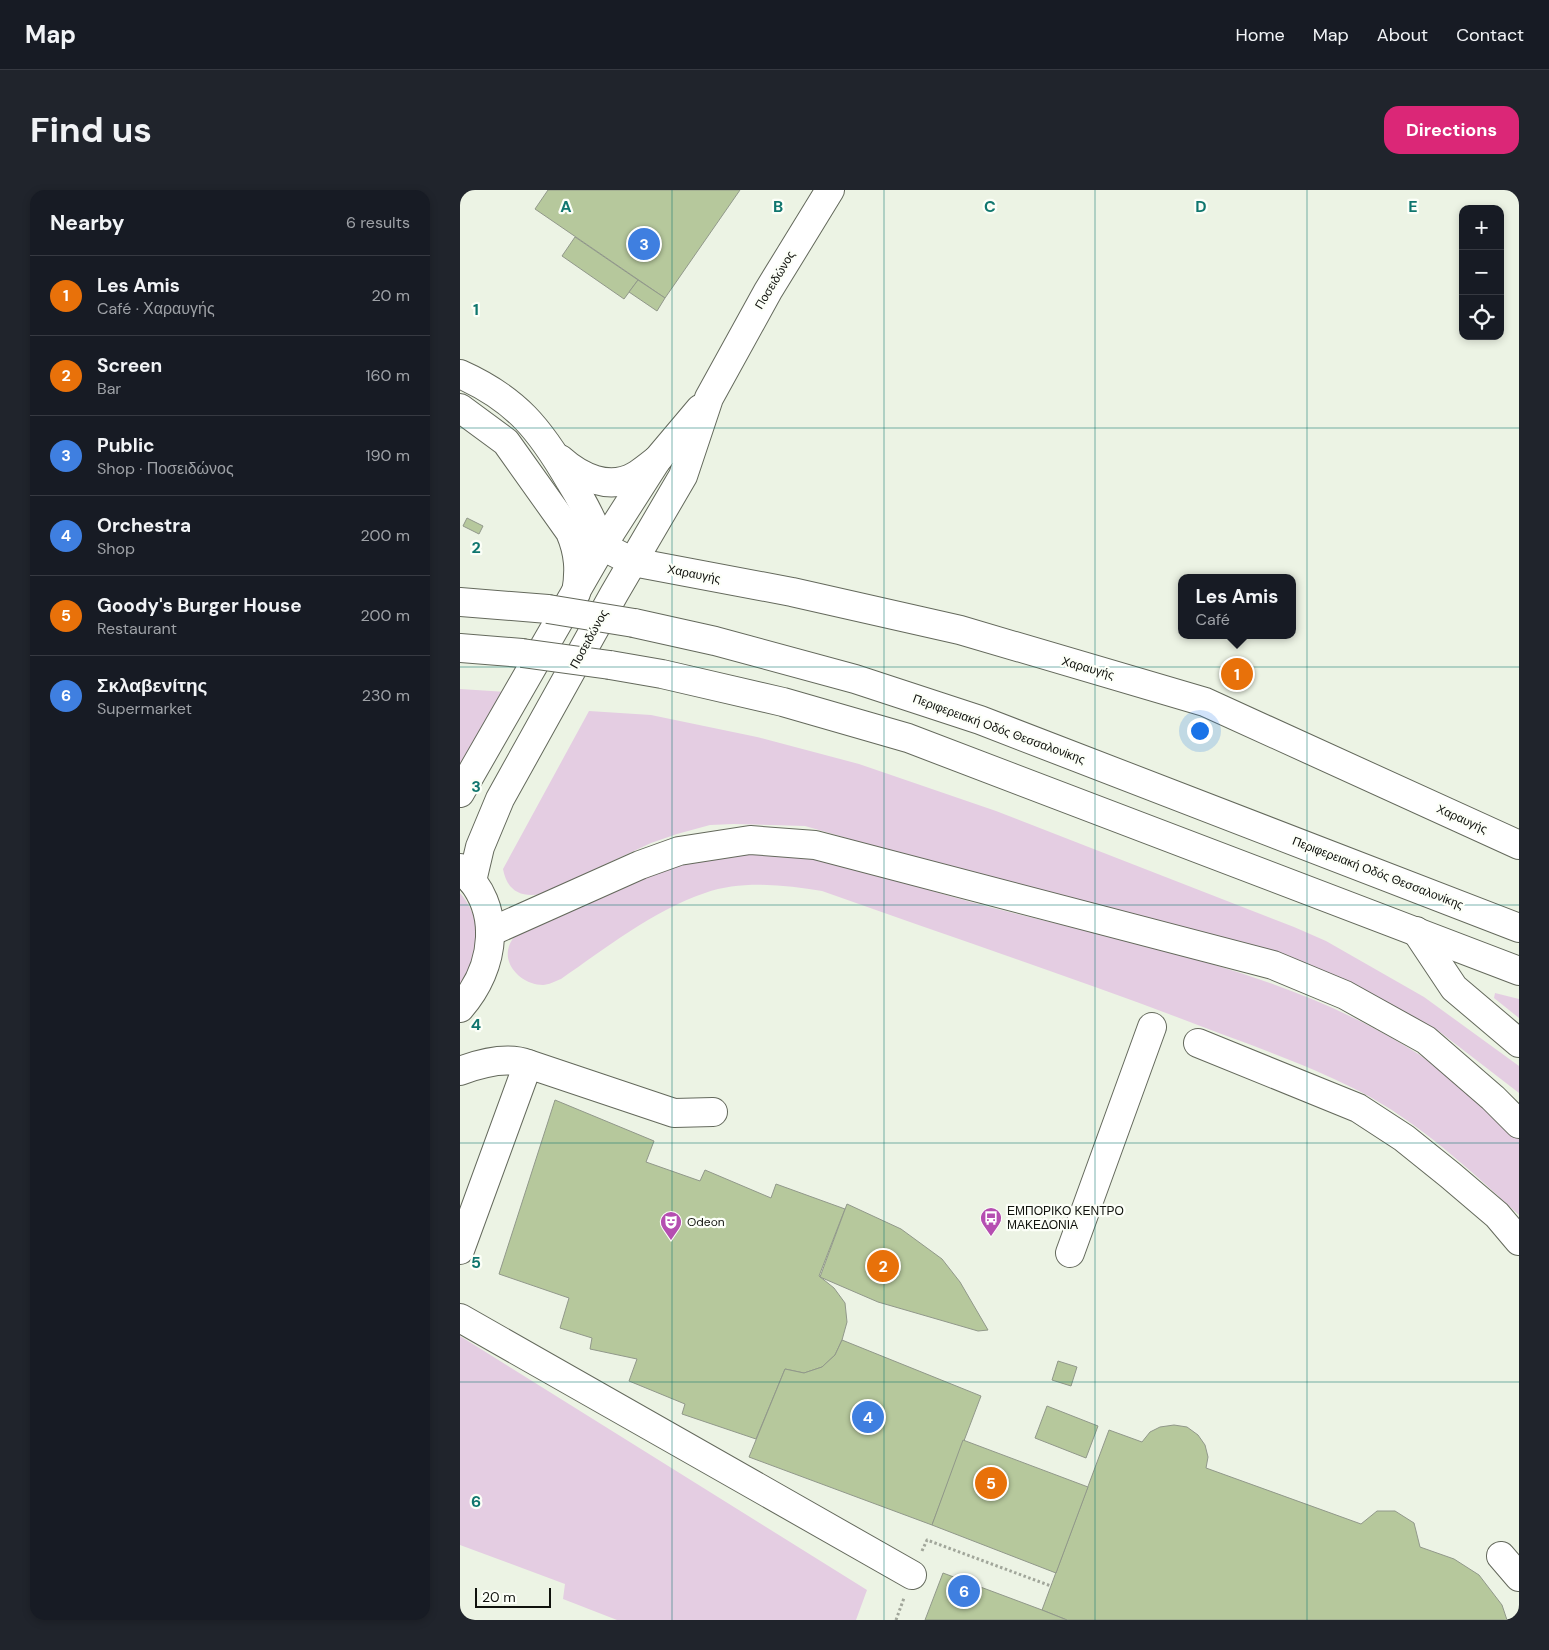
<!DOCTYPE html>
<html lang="en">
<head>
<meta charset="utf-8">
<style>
	:root { --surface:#171b24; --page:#20242c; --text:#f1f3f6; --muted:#9ea1a6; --line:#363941; --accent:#db2777 }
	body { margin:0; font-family:"DM Sans",sans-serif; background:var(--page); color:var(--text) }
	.controls { position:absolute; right:15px; top:15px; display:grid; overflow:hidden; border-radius:10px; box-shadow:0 2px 8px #0003 }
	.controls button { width:45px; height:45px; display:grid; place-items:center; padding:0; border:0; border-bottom:1px solid var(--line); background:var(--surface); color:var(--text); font:25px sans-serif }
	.scale { position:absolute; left:15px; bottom:12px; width:76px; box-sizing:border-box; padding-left:5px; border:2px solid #10120d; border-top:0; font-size:14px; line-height:18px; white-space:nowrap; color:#10120d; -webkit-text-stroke:4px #fcfff8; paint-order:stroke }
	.you { position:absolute; left:739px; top:540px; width:18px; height:18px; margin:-12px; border:4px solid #fff; border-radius:50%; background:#1a73e8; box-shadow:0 0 0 8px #1a73e833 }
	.badge { display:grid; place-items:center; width:32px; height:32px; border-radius:50%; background:var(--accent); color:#fff; font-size:16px; font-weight:700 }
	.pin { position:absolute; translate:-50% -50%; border:2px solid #fff; box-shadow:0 1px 5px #0006 }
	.popup { position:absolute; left:718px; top:384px; width:118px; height:65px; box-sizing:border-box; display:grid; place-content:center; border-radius:10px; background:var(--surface); filter:drop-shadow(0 1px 4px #0005); font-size:16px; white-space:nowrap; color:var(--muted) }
	.popup b { font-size:19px; color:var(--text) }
	.popup::after { content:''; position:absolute; left:50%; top:100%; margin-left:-10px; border:10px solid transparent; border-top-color:var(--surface) }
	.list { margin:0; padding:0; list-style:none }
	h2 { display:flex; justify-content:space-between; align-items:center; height:65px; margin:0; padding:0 20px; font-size:21px }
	h2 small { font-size:16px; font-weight:400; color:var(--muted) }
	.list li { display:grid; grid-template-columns:32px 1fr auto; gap:15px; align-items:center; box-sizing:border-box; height:80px; padding:0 20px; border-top:1px solid var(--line) }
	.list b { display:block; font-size:19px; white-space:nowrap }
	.list p { margin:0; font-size:16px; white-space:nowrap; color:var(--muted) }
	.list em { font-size:16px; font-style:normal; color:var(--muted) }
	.icon { flex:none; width:28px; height:28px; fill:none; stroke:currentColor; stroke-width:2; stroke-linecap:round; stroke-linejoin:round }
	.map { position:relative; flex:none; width:1059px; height:1430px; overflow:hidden; border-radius:15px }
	header { display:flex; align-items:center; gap:30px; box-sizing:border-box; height:70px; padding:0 25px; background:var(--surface); border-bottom:1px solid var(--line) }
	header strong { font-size:24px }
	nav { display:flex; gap:28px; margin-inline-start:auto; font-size:18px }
	.intro { display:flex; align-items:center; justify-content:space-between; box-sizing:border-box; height:120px; padding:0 30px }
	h1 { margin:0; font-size:35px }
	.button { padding:12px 22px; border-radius:15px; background:var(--accent); color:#fff; font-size:18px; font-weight:700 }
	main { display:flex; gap:30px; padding:0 30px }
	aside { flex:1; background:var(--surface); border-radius:15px; box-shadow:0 2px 8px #0003 }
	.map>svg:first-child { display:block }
	.green { fill:#e4cde2 }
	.building { fill:#b6c89c; stroke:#91988a }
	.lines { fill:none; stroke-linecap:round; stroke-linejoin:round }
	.minor-casing { stroke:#64695c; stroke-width:30 }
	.highway-casing { stroke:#64695c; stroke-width:30 }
	.path { stroke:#a1a69a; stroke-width:3; stroke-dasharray:2.5 2.5; stroke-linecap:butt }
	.minor { stroke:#fff; stroke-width:28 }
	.highway { stroke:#fff; stroke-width:28 }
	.highway-bridge-casing { stroke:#64695c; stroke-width:30; stroke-linecap:butt }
	.highway-bridge { stroke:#fff; stroke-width:28 }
	.grid { fill:none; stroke:#0f766e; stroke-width:1; stroke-opacity:0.55 }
	.labels { text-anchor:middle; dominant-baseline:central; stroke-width:4.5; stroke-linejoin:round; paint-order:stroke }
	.street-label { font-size:12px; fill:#10120d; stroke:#fcfff8 }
	.poi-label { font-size:12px; fill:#10120d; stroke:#fcfff8; text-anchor:start }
	.grid-label { font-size:16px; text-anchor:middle; font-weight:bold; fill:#0f766e; stroke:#fcfff8; stroke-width:4.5; stroke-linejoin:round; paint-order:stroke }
</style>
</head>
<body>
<header>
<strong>Map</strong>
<nav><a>Home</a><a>Map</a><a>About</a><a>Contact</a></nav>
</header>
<div class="intro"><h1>Find us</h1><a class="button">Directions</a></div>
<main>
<aside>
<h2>Nearby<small>6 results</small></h2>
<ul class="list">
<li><span class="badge" style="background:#e8710a">1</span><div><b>Les Amis</b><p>Café · Χαραυγής</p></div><em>20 m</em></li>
<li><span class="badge" style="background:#e8710a">2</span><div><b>Screen</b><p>Bar</p></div><em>160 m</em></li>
<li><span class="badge" style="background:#3f7fe0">3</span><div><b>Public</b><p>Shop · Ποσειδώνος</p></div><em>190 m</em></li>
<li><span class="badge" style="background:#3f7fe0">4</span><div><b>Orchestra</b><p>Shop</p></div><em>200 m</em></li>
<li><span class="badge" style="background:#e8710a">5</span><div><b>Goody's Burger House</b><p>Restaurant</p></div><em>200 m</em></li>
<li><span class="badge" style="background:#3f7fe0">6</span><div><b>Σκλαβενίτης</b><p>Supermarket</p></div><em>230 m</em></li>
</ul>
</aside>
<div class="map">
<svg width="1059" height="1430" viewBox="0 0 1059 1430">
	<rect width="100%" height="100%" fill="#ecf3e4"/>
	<g class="green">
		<polygon points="0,499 47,502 0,586"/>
		<path d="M129,521l62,4 106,22 102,27 137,47 298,116 32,14 98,56 95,69v27l-83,-64 -80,-43 -551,-160 -71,-2 -24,1 -33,9 -26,9 -109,51c-21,4 -35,-3 -39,-25z"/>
		<path d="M252,661c27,1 56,-1 83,4 67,12 132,36 198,53 139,35 285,62 409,136 43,25 79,60 117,92v79c-49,-45 -100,-93 -160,-124 -56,-29 -118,-49 -177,-72 -119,-45 -240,-85 -360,-128 -38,-6 -80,-11 -117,2 -53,18 -99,55 -144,86 -5,2 -13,6 -18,6 -22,0 -45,-23 -31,-45 2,-4 8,-8 11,-11l102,-48z"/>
		<path d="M0,703c15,16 23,47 15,69 -4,9 -10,19 -15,28z"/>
		<polygon points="1035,803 1059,809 1059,828 1034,808"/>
		<polygon points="0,1146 407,1400 396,1430 157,1430 103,1409 105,1394 0,1355"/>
	</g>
	<g class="building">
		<polygon points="88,0 280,0 205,108 75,19"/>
		<polygon points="115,47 178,90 164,109 102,66"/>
		<polygon points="178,90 205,108 197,121 169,102"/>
		<polygon points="7,328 23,336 19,344 3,336"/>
		<polygon points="95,910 194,951 186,972 240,991 245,980 311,1008 316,994 385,1019 359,1086 374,1098 385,1113 387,1132 382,1150 375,1165 362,1177 344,1183 325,1179 296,1249 222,1224 225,1214 169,1191 177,1169 130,1159 132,1148 100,1138 109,1108 39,1084"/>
		<polygon points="387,1014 441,1039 482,1069 500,1092 528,1140 518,1141 418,1112 360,1087"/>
		<polygon points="382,1150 521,1206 472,1335 289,1267 325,1179 344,1183 362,1177 375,1165"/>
		<polygon points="598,1171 617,1177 611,1196 592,1190"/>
		<polygon points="587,1216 638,1236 626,1268 575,1248"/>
		<polygon points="714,1235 727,1237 738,1245 745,1255 748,1267 746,1278 901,1334 917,1321 935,1321 954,1333 960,1357 994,1369 1019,1385 1042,1415 1047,1430 607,1430 582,1420 649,1240 682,1252 690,1242 700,1237"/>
		<polygon points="503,1250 628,1297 596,1383 472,1335"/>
		<polygon points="483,1383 582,1420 607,1430 465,1430"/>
	</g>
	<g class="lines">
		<g class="minor-casing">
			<g id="minor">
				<polyline points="142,356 173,372 332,402 500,440 745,512 1059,655"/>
				<polyline points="0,603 142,356 197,270 240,219"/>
				<path d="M0,678c44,39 36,99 0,140"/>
				<polyline points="12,691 20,657 40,609 154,404 223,286 249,208 308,101 370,0"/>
				<polyline points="30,742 180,675 219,661 290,650 355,655 813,775 885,805 966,850 1033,908 1059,934"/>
				<polyline points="738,853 898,918 944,948 990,985 1037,1025 1059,1051"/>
				<path d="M0,881c21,-8 47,-15 68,-7"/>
				<polyline points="0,1060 68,874 214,923 253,922"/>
				<polyline points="610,1063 692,837"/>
				<polyline points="0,1128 452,1385"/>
				<polyline points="1041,1366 1059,1387"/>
			</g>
		</g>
		<g class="highway-casing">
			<g id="highway">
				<path d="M0,184c56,25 80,55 110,107 13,21 24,41 32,65"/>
				<path d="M0,218l46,34 64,90c9,21 10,39 6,61"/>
				<path d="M100,269c20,18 49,32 75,17 7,-4 15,-11 22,-16"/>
				<polyline points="0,412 88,419"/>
				<polyline points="174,433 255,451 395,489 520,530 1059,738"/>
				<polyline points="0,458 62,463"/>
				<polyline points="150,475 202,484 323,512 448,548 1059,781"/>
				<polyline points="956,741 994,798 1059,853"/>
			</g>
		</g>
		<g class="path">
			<polyline points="462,1361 467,1350 591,1396"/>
			<polyline points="436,1430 444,1408"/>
		</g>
		<use href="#minor" class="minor"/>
		<use href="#highway" class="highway"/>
		<g class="highway-bridge-casing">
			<g id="highway-bridge">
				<polyline points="88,419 174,433"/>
				<polyline points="62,463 150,475"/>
			</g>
		</g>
		<use href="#highway-bridge" class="highway-bridge"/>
	</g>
	<path class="grid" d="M212,0v1430M424,0v1430M635,0v1430M847,0v1430M0,238h1059M0,477h1059M0,715h1059M0,953h1059M0,1192h1059"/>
	<defs>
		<g id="bus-pin" transform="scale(1.125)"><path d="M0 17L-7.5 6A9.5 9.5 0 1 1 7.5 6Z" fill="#b54eb1" stroke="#fcfff8"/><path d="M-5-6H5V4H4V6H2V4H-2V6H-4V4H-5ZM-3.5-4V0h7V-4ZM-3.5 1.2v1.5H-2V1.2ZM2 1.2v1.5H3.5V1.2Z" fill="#fff"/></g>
		<g id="theatre-pin" transform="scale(1.125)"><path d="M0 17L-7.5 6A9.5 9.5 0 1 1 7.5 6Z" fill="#b54eb1" stroke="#fcfff8"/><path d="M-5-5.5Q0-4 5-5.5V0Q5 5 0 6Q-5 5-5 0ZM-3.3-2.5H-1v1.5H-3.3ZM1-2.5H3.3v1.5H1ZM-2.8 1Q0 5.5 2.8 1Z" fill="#fff"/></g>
	</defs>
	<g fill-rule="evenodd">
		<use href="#bus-pin" x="531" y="1028"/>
		<use href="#theatre-pin" x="211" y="1032"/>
	</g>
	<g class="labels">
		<g class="street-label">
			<text transform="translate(315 90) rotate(-59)">Ποσειδώνος</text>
			<text transform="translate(234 384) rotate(11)">Χαραυγής</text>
			<text transform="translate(129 449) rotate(-61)">Ποσειδώνος</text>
			<text transform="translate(628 478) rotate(16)">Χαραυγής</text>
			<text transform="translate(539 539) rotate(20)">Περιφερειακή Οδός Θεσσαλονίκης</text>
			<text transform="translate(1002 629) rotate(24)">Χαραυγής</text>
			<text transform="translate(918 683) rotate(21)">Περιφερειακή Οδός Θεσσαλονίκης</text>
		</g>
		<g class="poi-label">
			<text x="547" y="1021">ΕΜΠΟΡΙΚΟ ΚΕΝΤΡΟ<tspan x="547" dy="14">ΜΑΚΕΔΟΝΙΑ</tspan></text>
			<text x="227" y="1032">Odeon</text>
		</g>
	</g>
	<g class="grid-label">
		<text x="106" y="22">A</text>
		<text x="318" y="22">B</text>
		<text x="530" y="22">C</text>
		<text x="741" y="22">D</text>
		<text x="953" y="22">E</text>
		<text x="16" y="125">1</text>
		<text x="16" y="363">2</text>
		<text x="16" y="602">3</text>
		<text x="16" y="840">4</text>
		<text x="16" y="1078">5</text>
		<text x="16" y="1317">6</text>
	</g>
</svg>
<div class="controls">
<button>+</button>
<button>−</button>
<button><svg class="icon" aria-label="locate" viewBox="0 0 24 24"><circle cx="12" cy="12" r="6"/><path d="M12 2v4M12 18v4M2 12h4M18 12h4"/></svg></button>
</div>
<div class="scale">20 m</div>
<div class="you"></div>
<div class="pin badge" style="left:777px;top:484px;background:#e8710a">1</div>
<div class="popup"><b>Les Amis</b>Café</div>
<div class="pin badge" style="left:423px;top:1076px;background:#e8710a">2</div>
<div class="pin badge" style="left:184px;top:54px;background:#3f7fe0">3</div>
<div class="pin badge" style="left:408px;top:1227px;background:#3f7fe0">4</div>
<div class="pin badge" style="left:531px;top:1293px;background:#e8710a">5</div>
<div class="pin badge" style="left:504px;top:1401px;background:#3f7fe0">6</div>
</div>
</main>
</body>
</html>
